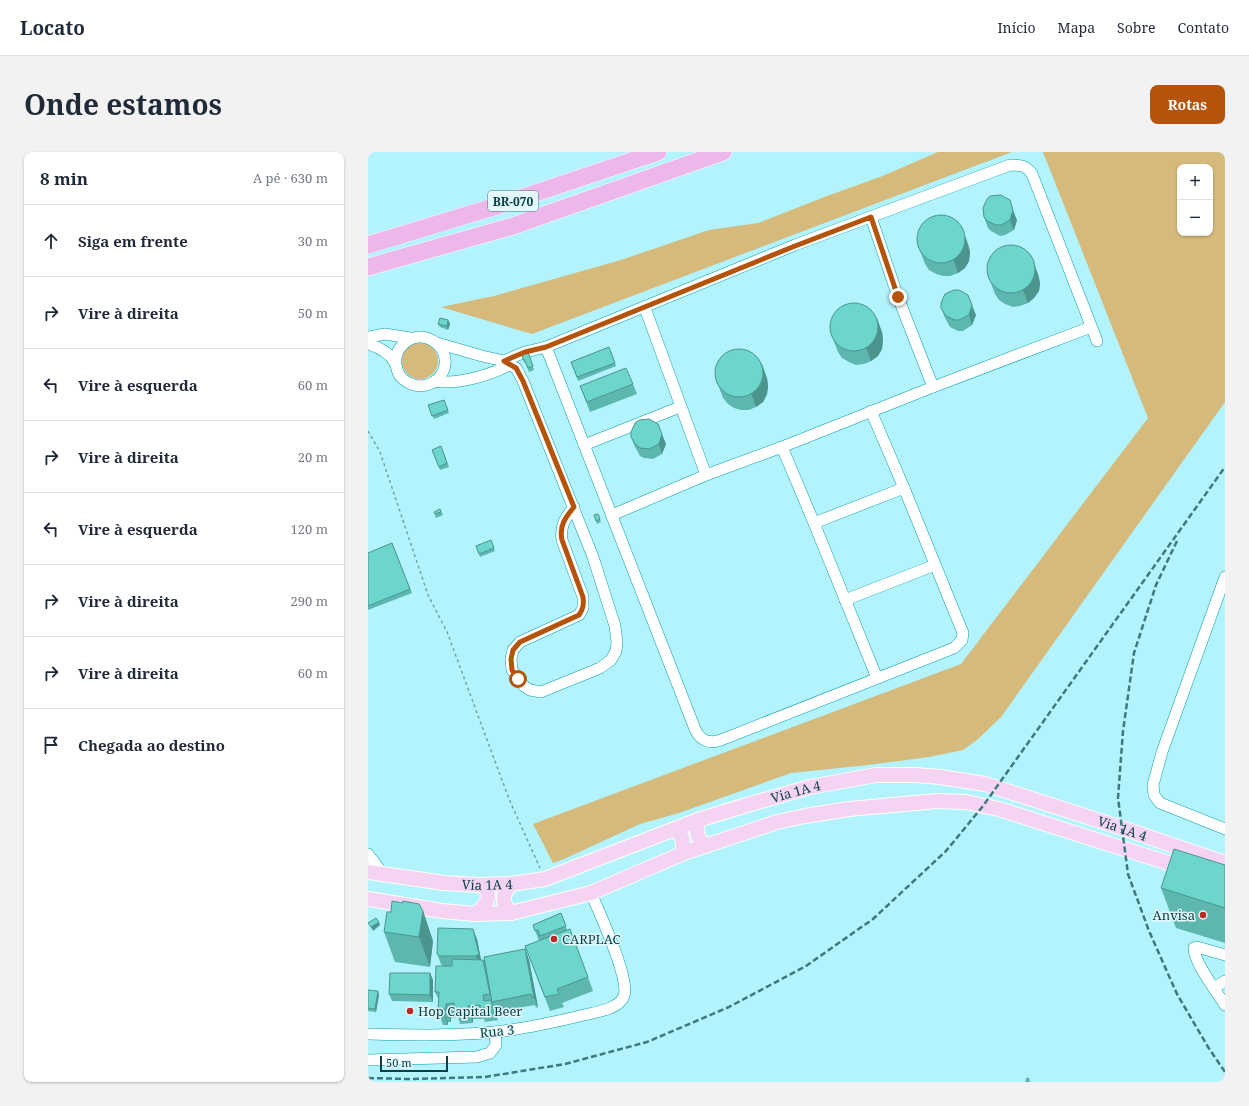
<!DOCTYPE html>
<html lang="pt">
<head>
<meta charset="utf-8">
<style>
	:root { --surface:#fff; --page:#f2f2f3; --text:#1f2937; --muted:#747a83; --line:#e0e1e3; --accent:#b45309 }
	body { margin:0; font-family:"Noto Serif",serif; background:var(--page); color:var(--text) }
	.controls { position:absolute; right:12px; top:12px; display:grid; overflow:hidden; border-radius:8px; box-shadow:0 1px 3px #0004 }
	.controls button { width:36px; height:36px; display:grid; place-items:center; padding:0; border:0; border-bottom:1px solid var(--line); background:var(--surface); color:var(--text); font:20px sans-serif }
	.scale { position:absolute; left:12px; bottom:10px; width:68px; box-sizing:border-box; padding-left:4px; border:2px solid #0a4148; border-top:0; font-size:11px; line-height:14px; white-space:nowrap; color:#0a4148; -webkit-text-stroke:3px #e3f8fb; paint-order:stroke }
	.stop { position:absolute; width:12px; height:12px; margin:-9px; border:3px solid #b45309; border-radius:50%; background:#fff }
	.stop.end { background:#b45309; border-color:#fff; box-shadow:0 1px 4px #0008 }
	.list { margin:0; padding:0; list-style:none }
	h2 { display:flex; justify-content:space-between; align-items:center; height:52px; margin:0; padding:0 16px; font-size:17px }
	h2 small { font-size:13px; font-weight:400; color:var(--muted) }
	.list li { display:grid; grid-template-columns:26px 1fr auto; gap:12px; align-items:center; box-sizing:border-box; height:72px; padding:0 16px; border-top:1px solid var(--line) }
	.list b { display:block; font-size:15px; white-space:nowrap }
	.list em { font-size:13px; font-style:normal; color:var(--muted) }
	.icon { flex:none; width:22px; height:22px; fill:none; stroke:currentColor; stroke-width:2; stroke-linecap:round; stroke-linejoin:round }
	.map { position:relative; flex:none; width:857px; height:930px; overflow:hidden; border-radius:8px }
	header { display:flex; align-items:center; gap:24px; box-sizing:border-box; height:56px; padding:0 20px; background:var(--surface); border-bottom:1px solid var(--line) }
	header strong { font-size:19px }
	nav { display:flex; gap:22px; margin-inline-start:auto; font-size:14px }
	.intro { display:flex; align-items:center; justify-content:space-between; box-sizing:border-box; height:96px; padding:0 24px }
	h1 { margin:0; font-size:28px }
	.button { padding:10px 18px; border-radius:8px; background:var(--accent); color:#fff; font-size:14px; font-weight:700 }
	main { display:flex; gap:24px; padding:0 24px }
	aside { flex:1; background:var(--surface); border-radius:8px; box-shadow:0 1px 3px #0004 }
	.map>svg:first-child { display:block }
	.green { fill:#d5ba7b; fill-rule:evenodd }
	.lines { fill:none; stroke-linecap:round; stroke-linejoin:round }
	.minor-casing { stroke:#049eae; stroke-width:12 }
	.major-casing { stroke:#fff; stroke-width:16 }
	.highway-casing { stroke:#fff; stroke-width:18 }
	.path { stroke:#68a4ac; stroke-width:1.5; stroke-dasharray:3 3; stroke-linecap:butt }
	.minor { stroke:#fff; stroke-width:11 }
	.major { stroke:#f5d4f3; stroke-width:14 }
	.highway { stroke:#eeb7eb; stroke-width:17 }
	.rail { stroke:#3e7880; stroke-width:2.5; stroke-dasharray:6 3; stroke-linecap:butt }
	.wall { fill:#5db7af }
	.shaded-wall { fill:#4c958f }
	.building { fill:#6cd5cc; stroke:#4c958f }
	.route { stroke:#b45309; stroke-width:5 }
	.poi-dot { fill:#b82a24; stroke:#e3f8fb; stroke-width:1.5 }
	.labels { text-anchor:middle; dominant-baseline:central; stroke-width:3; stroke-linejoin:round; paint-order:stroke }
	.shield { fill:#e3f8fb; stroke:#4b787e; stroke-width:1 }
	.shield-label { font-size:12px; font-weight:bold; fill:#0a4148 }
	.street-label { font-size:13px; fill:#0a4148; stroke:#e3f8fb }
	.poi-label { font-size:13px; fill:#0a4148; stroke:#e3f8fb; text-anchor:start }
</style>
</head>
<body>
<header>
<strong>Locato</strong>
<nav><a>Início</a><a>Mapa</a><a>Sobre</a><a>Contato</a></nav>
</header>
<div class="intro"><h1>Onde estamos</h1><a class="button">Rotas</a></div>
<main>
<aside>
<h2>8 min<small>A pé · 630 m</small></h2>
<ul class="list">
<li><svg class="icon" aria-label="ahead" viewBox="0 0 24 24"><path d="M12 20V5M6 11l6-6 6 6"/></svg><div><b>Siga em frente</b></div><em>30 m</em></li>
<li><svg class="icon" aria-label="right" viewBox="0 0 24 24"><path d="M7 20v-9h11M14 6l5 5-5 5"/></svg><div><b>Vire à direita</b></div><em>50 m</em></li>
<li><svg class="icon" aria-label="left" viewBox="0 0 24 24"><path d="M17 20v-9H6M10 6l-5 5 5 5"/></svg><div><b>Vire à esquerda</b></div><em>60 m</em></li>
<li><svg class="icon" aria-label="right" viewBox="0 0 24 24"><path d="M7 20v-9h11M14 6l5 5-5 5"/></svg><div><b>Vire à direita</b></div><em>20 m</em></li>
<li><svg class="icon" aria-label="left" viewBox="0 0 24 24"><path d="M17 20v-9H6M10 6l-5 5 5 5"/></svg><div><b>Vire à esquerda</b></div><em>120 m</em></li>
<li><svg class="icon" aria-label="right" viewBox="0 0 24 24"><path d="M7 20v-9h11M14 6l5 5-5 5"/></svg><div><b>Vire à direita</b></div><em>290 m</em></li>
<li><svg class="icon" aria-label="right" viewBox="0 0 24 24"><path d="M7 20v-9h11M14 6l5 5-5 5"/></svg><div><b>Vire à direita</b></div><em>60 m</em></li>
<li><svg class="icon" aria-label="arrive" viewBox="0 0 24 24"><path d="M6 21V4h12l-3 4 3 4H6"/></svg><div><b>Chegada ao destino</b></div></li>
</ul>
</aside>
<div class="map">
<svg width="857" height="930" viewBox="0 0 857 930">
	<rect width="100%" height="100%" fill="#b3f3fd"/>
	<g class="green">
		<polygon points="570,0 644,0 164,182 73,155 126,144 253,108 341,78 390,71 459,44 512,25"/>
		<path d="M675,0h182v250l-224,315 -24,23 -14,10 -34,7 -61,8 -77,8 -112,40 -39,11 -76,35 -11,4 -20,-39 428,-160 187,-246zM812,15h30v66h-30z"/>
		<circle cx="52" cy="209" r="18"/>
	</g>
	<g class="lines">
		<g class="minor-casing">
			<g id="minor">
				<polyline points="503,65 530,145 565,235"/>
				<polyline points="277,156 338,323"/>
				<polyline points="0,185 17,182 42,186"/>
				<path d="M69,191l45,13 22,5 12,7 7,13 70,176 22,69 2,16 -1,9 -5,9 -11,8 -59,24 -11,-2 -6,-4 -12,-16 -1,-11 2,-9 7,-8 59,-27 4,-7v-11l-21,-57c-2,-14 3,-22 12,-33"/>
				<path d="M0,192c10,3 22,9 27,19 2,2 1,6 3,9 2,6 9,11 16,13 7,2 17,0 23,-5 26,-27 -16,-61 -37,-32 -3,3 -4,10 -5,14"/>
				<path d="M178,195l149,382c5,12 15,15 26,11l233,-92 8,-8 1,-7 -59,-145 -33,-77"/>
				<path d="M136,209l21,-9 21,-5 249,-102 215,-80c10,0 16,0 22,9l65,167"/>
				<path d="M67,229c23,4 56,-6 76,-17"/>
				<polyline points="216,293 312,255"/>
				<polyline points="414,295 446,371 509,526"/>
				<polyline points="244,363 338,323 414,295 565,235 723,175"/>
				<polyline points="446,371 536,336"/>
				<polyline points="857,425 794,600 785,633 786,643 792,651 857,677"/>
				<polyline points="477,448 567,413"/>
				<polyline points="0,702 15,722"/>
				<path d="M857,803l-28,-8 -3,1c0,15 23,44 31,57"/>
				<polyline points="846,836 857,829"/>
				<path d="M0,882c42,1 85,2 127,-2 30,-3 60,-10 89,-17 13,-3 35,-6 40,-19 6,-18 -25,-84 -33,-103"/>
				<polyline points="0,908 109,905 122,901 128,893 127,880"/>
			</g>
		</g>
		<g class="major-casing">
			<g id="major">
				<path d="M330,668c-3,12 -1,18 8,26"/>
				<polyline points="307,677 314,685 316,701"/>
				<path id="s1" d="M0,720l76,11 35,2 31,-1 35,-5 153,-59 49,-15 63,-18 66,-12h39l25,2 45,7 137,44 103,35"/>
				<path d="M142,732c-8,13 -9,17 1,29"/>
				<polyline points="0,747 74,759 107,762 143,761 223,741 316,701 409,670 437,664 481,657 569,649 598,650 631,657 819,717"/>
				<path d="M107,762c9,-7 15,-12 12,-24l-3,-3 -5,-2"/>
			</g>
		</g>
		<g class="highway-casing">
			<g id="highway">
				<polyline points="0,93 132,53 290,0"/>
				<polyline points="0,115 145,74 355,0"/>
			</g>
		</g>
		<polyline class="path" points="0,279 12,300 60,443 79,480 141,647 172,716"/>
		<use href="#minor" class="minor"/>
		<use href="#major" class="major"/>
		<use href="#highway" class="highway"/>
		<g class="rail">
			<polyline points="809,389 788,433 766,501 755,579 750,646 760,722 781,779 809,842 840,895 857,920"/>
			<polyline points="0,926 41,927 117,925 197,912 279,890 361,855 438,814 505,767 578,699 615,654 857,315"/>
		</g>
	</g>
	<g class="wall">
		<polygon points="616,65 649,68 646,78 637,83 632,84 623,79 620,76"/>
		<polygon points="549,91 600,92 602,100 601,109 597,116 590,121 582,124 575,124 568,122 561,118 557,112"/>
		<polygon points="619,121 670,122 672,131 671,139 666,146 660,151 652,154 645,155 637,152 631,148 627,142"/>
		<polygon points="573,156 608,163 604,173 595,179 590,179 582,175 577,166"/>
		<polygon points="80,168 82,172 80,178 72,175 70,172"/>
		<polygon points="462,179 514,180 515,188 514,197 510,204 503,209 496,212 488,213 481,210 474,206 470,200"/>
		<polygon points="241,195 248,214 210,229 203,210"/>
		<polygon points="160,200 166,218 161,220 157,210 156,211 154,204"/>
		<polygon points="347,225 399,226 400,234 399,242 395,250 388,255 381,258 373,258 366,256 360,252 355,246"/>
		<polygon points="265,232 269,242 222,260 212,234"/>
		<polygon points="76,248 81,261 66,267 60,253"/>
		<polygon points="263,285 298,292 294,302 285,307 276,306 272,304 267,295"/>
		<polygon points="73,294 81,315 72,318 64,298"/>
		<polygon points="72,357 75,363 68,366 66,360"/>
		<polygon points="230,362 233,370 229,372 226,363"/>
		<polygon points="123,388 127,399 112,405 108,394"/>
		<polygon points="24,391 44,441 0,458 0,401"/>
		<polygon points="857,713 857,791 808,776 793,736"/>
		<polygon points="55,759 65,789 62,815 27,810 16,780 23,760"/>
		<polygon points="193,761 199,778 220,825 225,839 194,851 196,855 182,859 157,794 171,789 165,773"/>
		<polygon points="109,787 113,808 115,808 157,797 161,808 170,855 168,856 167,853 128,860 126,856 130,868 117,870 116,867 105,867 105,871 92,872 90,865 83,866 83,870 80,870 80,873 75,873 70,859 71,848 67,840 75,814 73,812 69,802"/>
		<polygon points="62,821 65,828 65,850 24,849 21,842"/>
		<polygon points="0,838 11,843 8,860 0,859"/>
	</g>
	<g class="shaded-wall">
		<polygon points="645,58 649,68 646,78 642,68"/>
		<polygon points="595,78 600,92 602,100 601,109 597,116 590,121 585,107"/>
		<polygon points="665,109 670,122 672,131 671,139 666,146 660,151 655,138"/>
		<polygon points="604,153 608,163 604,173 601,163"/>
		<polygon points="509,166 514,180 515,188 514,197 510,204 503,209 498,196"/>
		<polygon points="80,168 82,172 80,178 79,174"/>
		<polygon points="394,212 399,226 400,234 399,242 395,250 388,255 383,241"/>
		<polygon points="294,282 298,292 294,302 291,292"/>
		<polygon points="55,759 65,789 62,815 51,785"/>
		<polygon points="11,770 12,773 5,779 3,775"/>
		<polygon points="105,777 109,787 114,813 112,815 108,804"/>
		<polygon points="157,797 161,808 170,855 166,845"/>
		<polygon points="62,821 65,828 65,850 62,843"/>
		<polygon points="10,839 11,843 8,860 7,857"/>
		<polygon points="78,852 83,866 83,870 78,857"/>
		<polygon points="100,854 105,867 105,871 100,857"/>
		<polygon points="75,857 80,870 80,873 75,859"/>
	</g>
	<g class="building">
		<polygon points="633,43 642,48 645,58 642,68 633,73 628,73 619,69 616,65 615,56 619,47 622,44"/>
		<circle cx="573" cy="87" r="24"/>
		<circle cx="643" cy="117" r="24"/>
		<polygon points="586,138 591,138 600,143 604,153 601,163 591,168 587,168 578,164 573,156 573,151 577,142"/>
		<circle cx="486" cy="175" r="24"/>
		<polygon points="72,166 80,168 79,174 70,172"/>
		<polygon points="241,195 247,211 209,225 203,210"/>
		<circle cx="371" cy="221" r="24"/>
		<polygon points="160,200 165,214 160,216 156,207 155,207 154,204 155,202"/>
		<polygon points="258,216 265,232 219,250 212,234"/>
		<polygon points="76,248 80,258 64,264 60,253"/>
		<polygon points="281,267 290,272 294,282 291,292 281,297 272,296 268,293 263,285 263,280 267,271 271,268"/>
		<polygon points="73,294 79,311 71,315 64,298"/>
		<polygon points="72,357 73,360 67,362 66,360"/>
		<polygon points="230,362 232,367 228,369 226,363"/>
		<polygon points="123,388 126,396 111,402 108,394"/>
		<polygon points="24,391 42,437 0,454 0,401"/>
		<polygon points="806,697 857,713 857,756 793,736"/>
		<polygon points="24,749 35,751 35,749 51,752 55,759 51,785 16,780 19,760 23,760"/>
		<polygon points="193,761 198,774 172,784 170,778 167,779 165,773"/>
		<polygon points="8,766 11,770 3,775 0,771"/>
		<polygon points="70,776 105,777 111,802 108,804 72,804 69,802"/>
		<polygon points="202,777 220,825 189,837 191,842 177,845 157,794"/>
		<polygon points="157,797 166,845 164,845 163,842 124,850 116,805"/>
		<polygon points="84,807 115,808 122,842 115,843 116,849 123,848 125,855 112,856 112,853 100,854 100,857 87,858 86,851 78,852 78,857 75,857 75,859 70,859 71,840 67,840 68,814 84,814"/>
		<polygon points="22,821 62,821 62,843 21,842"/>
		<polygon points="0,838 10,839 7,857 0,856"/>
		<polygon points="659,926 661,927 661,930 658,930"/>
	</g>
	<g class="lines">
		<path class="route" d="M150,527l-6,-9 -1,-11 2,-9 7,-8 59,-27c4,-6 5,-10 4,-18l-21,-57c-3,-14 3,-22 12,-33l-51,-126 -7,-13 -12,-7 21,-9 21,-5 249,-101 76,-29 27,80"/>
	</g>
	<g class="poi-dot">
		<circle cx="835" cy="763" r="4"/>
		<circle cx="186" cy="787" r="4"/>
		<circle cx="42" cy="859" r="4"/>
	</g>
	<g class="labels">
		<rect class="shield" x="120" y="39" width="50" height="20" rx="3"/>
		<g class="shield-label">
			<text x="145" y="49">BR-070</text>
		</g>
		<g class="street-label">
			<text stroke="none"><textPath href="#s1" startOffset="444">Via 1A 4</textPath></text>
			<text stroke="none"><textPath href="#s1" startOffset="780">Via 1A 4</textPath></text>
			<text stroke="none"><textPath href="#s1" startOffset="120">Via 1A 4</textPath></text>
			<text transform="translate(129 879) rotate(-6)">Rua 3</text>
		</g>
		<g class="poi-label">
			<text x="827" y="763" text-anchor="end">Anvisa</text>
			<text x="194" y="787">CARPLAC</text>
			<text x="50" y="859">Hop Capital Beer</text>
		</g>
	</g>
</svg>
<div class="controls">
<button>+</button>
<button>−</button>
</div>
<div class="scale">50 m</div>
<div class="stop" style="left:150px;top:527px"></div>
<div class="stop end" style="left:530px;top:145px"></div>
</div>
</main>
</body>
</html>
